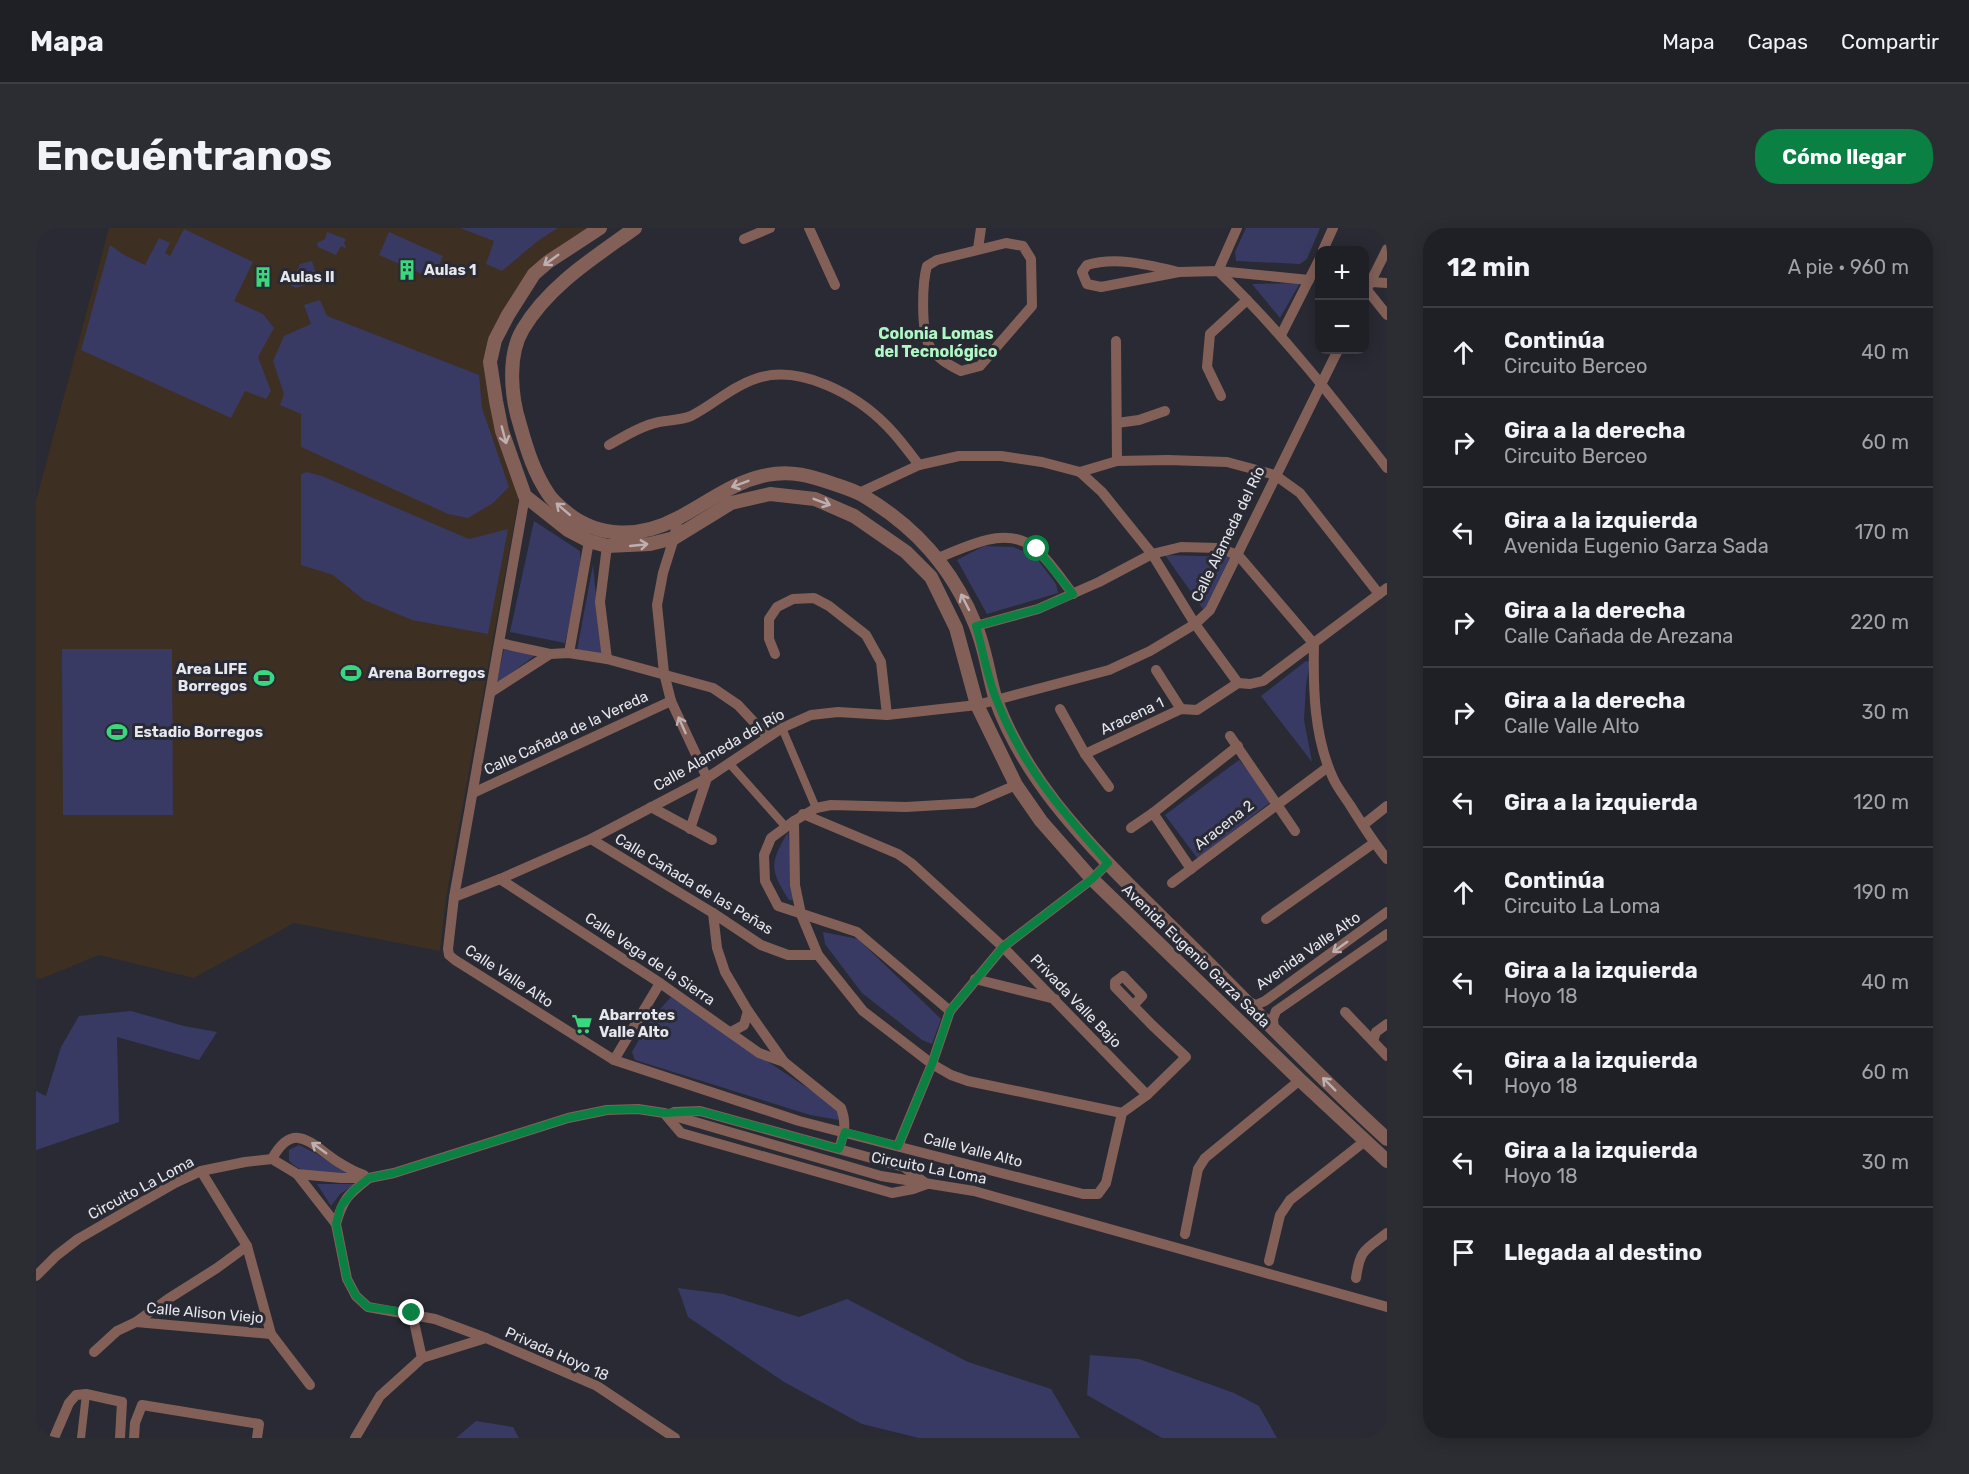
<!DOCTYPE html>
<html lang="es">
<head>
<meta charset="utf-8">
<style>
	:root { --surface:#1f2026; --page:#2c2d32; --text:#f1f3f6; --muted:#a1a3a7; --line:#3c3e43; --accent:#0b8043 }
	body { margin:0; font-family:Rubik,sans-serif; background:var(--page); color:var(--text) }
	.controls { position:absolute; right:18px; top:18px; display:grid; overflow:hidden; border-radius:12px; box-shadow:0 3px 15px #0003 }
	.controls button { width:54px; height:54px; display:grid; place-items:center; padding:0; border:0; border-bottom:2px solid var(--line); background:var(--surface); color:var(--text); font:30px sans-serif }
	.stop { position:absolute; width:18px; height:18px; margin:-14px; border:4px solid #0b8043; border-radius:50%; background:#fff }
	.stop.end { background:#0b8043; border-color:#fff; box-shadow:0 2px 6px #0008 }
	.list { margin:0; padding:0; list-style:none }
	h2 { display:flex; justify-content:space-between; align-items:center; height:78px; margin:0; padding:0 24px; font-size:26px }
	h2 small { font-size:20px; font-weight:400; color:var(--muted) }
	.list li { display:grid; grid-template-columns:39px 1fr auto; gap:18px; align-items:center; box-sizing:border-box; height:90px; padding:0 24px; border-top:2px solid var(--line) }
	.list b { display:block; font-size:22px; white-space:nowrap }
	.list p { margin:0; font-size:20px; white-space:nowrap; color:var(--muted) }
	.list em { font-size:20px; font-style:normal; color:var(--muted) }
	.icon { flex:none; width:33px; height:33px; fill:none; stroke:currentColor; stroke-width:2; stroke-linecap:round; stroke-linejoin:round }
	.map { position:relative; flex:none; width:1351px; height:1210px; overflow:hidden; border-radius:24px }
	header { display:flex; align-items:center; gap:36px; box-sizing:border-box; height:84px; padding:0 30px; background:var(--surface); border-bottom:2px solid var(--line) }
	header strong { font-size:28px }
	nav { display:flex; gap:33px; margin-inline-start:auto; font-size:21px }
	.intro { display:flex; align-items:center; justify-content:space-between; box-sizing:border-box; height:144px; padding:0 36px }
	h1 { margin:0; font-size:42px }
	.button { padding:15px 27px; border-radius:24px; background:var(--accent); color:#fff; font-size:21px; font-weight:700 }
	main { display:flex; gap:36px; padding:0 36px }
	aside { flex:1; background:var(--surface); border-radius:24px; box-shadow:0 3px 15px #0003 }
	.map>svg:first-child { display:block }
	.education { fill:#3d2f22 }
	.green { fill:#393a63 }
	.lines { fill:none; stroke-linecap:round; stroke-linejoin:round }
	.pedestrian { stroke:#826058; stroke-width:8 }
	.minor { stroke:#826058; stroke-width:10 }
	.tertiary { stroke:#826058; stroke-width:14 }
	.oneway { stroke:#beb0b1 }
	.route { stroke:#0b8043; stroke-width:8 }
	.labels { text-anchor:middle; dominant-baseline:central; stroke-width:6; stroke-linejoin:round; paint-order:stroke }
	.poi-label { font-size:15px; font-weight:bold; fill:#e6e6ed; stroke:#292a33; text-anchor:start }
	.street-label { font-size:15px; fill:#e6e6ed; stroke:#292a33 }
	.neighbourhood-label { font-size:16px; font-weight:bold; fill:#aff7c4; stroke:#292a33 }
</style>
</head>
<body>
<header>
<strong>Mapa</strong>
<nav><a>Mapa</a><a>Capas</a><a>Compartir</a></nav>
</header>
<div class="intro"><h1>Encuéntranos</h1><a class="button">Cómo llegar</a></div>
<main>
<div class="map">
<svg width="1351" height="1210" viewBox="0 0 1351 1210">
	<rect width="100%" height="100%" fill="#292a33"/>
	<polygon class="education" points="73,0 555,0 502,36 452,135 483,269 410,670 404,723 258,695 158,750 63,727 5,751 0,750 0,273"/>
	<g class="green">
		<polygon points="424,0 522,0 503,12 466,43 450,36 458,13"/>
		<polygon points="1210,0 1284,0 1271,31 1264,36 1200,33 1199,24"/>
		<polygon points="148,1 217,34 198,73 227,86 238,100 222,129 235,163 230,171 209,163 195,190 45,122 74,17 88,27 109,37 123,10 134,15 129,25 134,28"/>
		<polygon points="291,4 310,11 308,15 311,21 305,18 300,27 282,19 281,15 289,11"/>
		<polygon points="353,4 407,28 397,51 343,27"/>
		<polygon points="276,33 282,53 260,60 254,57 264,36"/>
		<polygon points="1264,55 1244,90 1216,56"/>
		<polygon points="284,72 291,88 443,147 446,180 473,259 457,275 432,290 412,286 265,219 265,186 244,177 248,166 237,133 248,108 275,96 268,77"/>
		<polygon points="271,244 286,248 433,311 472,301 452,406 376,392 328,372 297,347 265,337 265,246"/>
		<polygon points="498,293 544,323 545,342 529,415 474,404"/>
		<polygon points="948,318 977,319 999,328 1020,356 1022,365 951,386 921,332"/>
		<polygon points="1129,327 1197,329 1172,380 1167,381"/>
		<polygon points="557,337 566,428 541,422"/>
		<polygon points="26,421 136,421 137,587 27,587"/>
		<polygon points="468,421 501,426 460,456"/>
		<polygon points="1270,433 1274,434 1270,457 1268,492 1276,534 1225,468"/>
		<polygon points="1203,532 1237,572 1162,631 1129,587"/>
		<path d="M752,604l7,68h-6c-20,-31 -19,-37 -1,-68z"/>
		<polygon points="787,704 822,711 905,791 896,816 886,812 826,765 789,716"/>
		<polygon points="635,769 791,873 804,884 803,892 774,887 599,832 596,824 614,792"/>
		<polygon points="95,783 148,798 181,804 163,832 81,809 83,894 0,922 0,863 10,868 25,819 43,788"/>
		<path d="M263,917l18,9 31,20c-19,-1 -47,3 -59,-14v-10z"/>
		<polygon points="281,956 320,956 304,966 295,978"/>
		<polygon points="642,1060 687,1066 763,1089 811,1071 932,1134 1015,1161 1044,1210 883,1210 826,1196 748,1154 652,1089"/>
		<polygon points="1054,1127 1103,1131 1198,1165 1223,1178 1241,1210 1126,1210 1051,1167"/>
		<polygon points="440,1193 477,1199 483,1210 420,1210"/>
	</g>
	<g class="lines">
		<g class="pedestrian">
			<polyline points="746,500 780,580"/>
			<polyline points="693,535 749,598"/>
			<polyline points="45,1210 50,1166"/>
		</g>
		<g class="minor">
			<polyline points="773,0 799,57"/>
			<polyline points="708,11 734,0"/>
			<path d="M970,15l17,3 8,13 1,47 -52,60 -19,5c-12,-6 -25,-13 -32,-26 -8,-15 -7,-62 -2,-79l10,-6z"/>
			<polyline points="942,21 945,0"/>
			<polyline points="1287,22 1297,0"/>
			<path d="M1182,43c63,60 116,128 169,197"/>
			<polyline points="1182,43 1201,0"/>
			<path d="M1143,44c-30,-7 -63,-16 -92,-7l-5,7 5,12 14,3 78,-15 39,-1 91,9"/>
			<polyline points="1335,54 1351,55"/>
			<polyline points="1331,62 1351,87"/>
			<polyline points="1328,67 1351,21"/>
			<polyline points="1245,107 1284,30"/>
			<polyline points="1080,113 1081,233"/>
			<polyline points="1185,168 1171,139 1174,106 1211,72"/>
			<polyline points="1081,195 1103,192 1129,183"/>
			<path d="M573,217c16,-9 32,-19 50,-23 11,-2 22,-2 32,-6 22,-11 40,-29 64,-37 44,-16 102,16 132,47 12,12 22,26 32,39"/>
			<polyline points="1044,244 1081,233 1132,232 1191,234 1239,247 1264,265 1343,366"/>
			<polyline points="823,265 883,237 923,228 965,228 1006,234 1044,244 1066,264 1116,326 1159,396 1202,455 1214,456 1227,453 1351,360"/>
			<polyline points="489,268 418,669 412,721 413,727 419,732 578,832 763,893 1047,966 1062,966 1070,955 1086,885 1111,867 1150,829 1116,797 1079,759 1079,754 1087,748 1106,768 1097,778"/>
			<polyline points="642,290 638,310 627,345 621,377 628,445 635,473 671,550 654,601"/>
			<polyline points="571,318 564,374 571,431"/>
			<path d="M902,330c31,-12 71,-35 100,-7 13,12 24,29 35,43"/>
			<polyline points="940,398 1002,381 1063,354 1116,326 1145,319 1182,320 1202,327 1278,416"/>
			<polyline points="464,415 514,426 533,425 571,431 677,460 702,477 731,508"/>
			<path d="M1278,416c-1,44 0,93 19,134 4,9 11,18 17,27 12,19 23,37 37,54"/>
			<polyline points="533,425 553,313"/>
			<polyline points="739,426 733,411 733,391 741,379 757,371 778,370 793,378 830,407 845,434 851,487"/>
			<polyline points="1120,442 1145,481"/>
			<polyline points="455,464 514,426"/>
			<polyline points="1024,481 1049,526 1073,559"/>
			<polyline points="1194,508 1259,603"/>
			<polyline points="1049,526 1145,481 1161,482 1202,455"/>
			<polyline points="980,557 938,575 870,579 795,577 780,580 758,593 759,657 765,686 782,727 827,783 896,836 915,847 932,853 1086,885"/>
			<polyline points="437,565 635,473"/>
			<polyline points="615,579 676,612"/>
			<polyline points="1117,585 1155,641"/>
			<polyline points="767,586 862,626 875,635 967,719 1111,867"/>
			<polyline points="758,593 735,610 728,627 729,653 742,678 821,704 914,783"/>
			<polyline points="1327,597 1351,578"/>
			<polyline points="1095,600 1117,585 1202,518"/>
			<polyline points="555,611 677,685 725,717 752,727 782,727"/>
			<polyline points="464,651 624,755 723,825 748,834"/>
			<polyline points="1136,655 1292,539"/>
			<polyline points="418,669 464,651 555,611 671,550 746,500 775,487 802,484 851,487 941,477 1073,442 1114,423 1159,396 1174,382 1302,122"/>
			<path d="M677,685l4,35 8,24 23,39 36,51 57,46c6,16 3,26 -2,41"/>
			<polyline points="1230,691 1338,615"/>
			<polyline points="939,751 1019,771"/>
			<polyline points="1211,773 1220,777 1229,773 1351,684"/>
			<polyline points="1309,784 1351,828"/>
			<polyline points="1238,801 1237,791 1240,783 1351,706"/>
			<polyline points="695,804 708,797 712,783"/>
			<polyline points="1337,813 1340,804 1351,796"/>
			<polyline points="578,832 624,755"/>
			<polyline points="638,884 664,883 868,939 888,954"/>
			<polyline points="628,885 645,905 856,965 877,961 891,956"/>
			<polyline points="862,918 896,836 914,783 967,719 1056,651 1072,635"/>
			<path d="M236,931c22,-40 40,-14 66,3 8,5 16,10 26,13"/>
			<polyline points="165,943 211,1018 235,1106 274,1157"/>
			<polyline points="261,946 300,996 311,1051 320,1068 332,1079 399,1091 450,1110 561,1158 639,1210"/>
			<path d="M300,996c7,-26 13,-30 33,-46"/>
			<polyline points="1149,1006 1162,941 1169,930 1264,852"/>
			<polyline points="1233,1033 1244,987 1254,972 1329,913"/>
			<polyline points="0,1048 20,1028 42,1011 139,955 165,943 209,934 236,931 261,946 305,950 333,950 358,945 532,890 571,882 602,881 628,885 845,948 938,963 1351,1079"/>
			<path d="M1320,1050c4,-29 9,-28 31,-45"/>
			<polyline points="376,1085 386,1130"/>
			<polyline points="100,1094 235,1106"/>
			<polyline points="58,1124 81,1103 100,1094 132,1071 181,1040 211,1018"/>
			<polyline points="18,1210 33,1175 40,1167 50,1166 86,1174 84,1210"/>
			<polyline points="98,1210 99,1195 106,1177 223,1196 221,1210"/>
			<polyline points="319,1210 344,1168 386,1130 450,1110"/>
		</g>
		<g class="tertiary">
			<polyline points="564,0 512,34 498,46 472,87 459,112 454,134 460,173 466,203 489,268 532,302 553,313 571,318 614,316 638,310 695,275 734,266 779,271 818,288 870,324 895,349 920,400 941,477 980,557 1005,593 1056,651 1264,852 1351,933"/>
			<path d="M599,0c-40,29 -86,57 -112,101 -16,26 -12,68 -3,96 7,25 14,48 29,70 4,6 10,11 16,16 33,28 76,27 113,7 31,-16 54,-36 89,-43 24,-5 44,1 67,9 9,3 19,6 28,11 53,31 90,72 113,129 10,23 13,49 20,73 13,38 36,75 60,106 44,56 97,104 147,154 61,61 121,124 185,182"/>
		</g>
	</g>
	<defs><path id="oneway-shaft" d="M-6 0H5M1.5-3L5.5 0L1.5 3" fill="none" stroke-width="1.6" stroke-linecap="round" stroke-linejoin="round" transform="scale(1.5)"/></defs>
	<g class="oneway">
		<use href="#oneway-shaft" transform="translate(515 32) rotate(144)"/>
		<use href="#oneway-shaft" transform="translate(468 207) rotate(75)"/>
		<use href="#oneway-shaft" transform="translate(704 256) rotate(159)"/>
		<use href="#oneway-shaft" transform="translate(786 274) rotate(21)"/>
		<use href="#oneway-shaft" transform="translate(527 281) rotate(-139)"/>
		<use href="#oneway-shaft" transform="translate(603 317) rotate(-6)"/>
		<use href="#oneway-shaft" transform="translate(929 374) rotate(-117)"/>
		<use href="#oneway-shaft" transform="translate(646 497) rotate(-114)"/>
		<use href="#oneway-shaft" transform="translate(1304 719) rotate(144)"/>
		<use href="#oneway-shaft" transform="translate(1293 856) rotate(-135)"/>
		<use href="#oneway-shaft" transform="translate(283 920) rotate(-144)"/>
	</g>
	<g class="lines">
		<path class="route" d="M376,1085l-44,-6 -12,-11 -9,-17 -11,-55 5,-18 12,-15 16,-13 25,-5 174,-55 39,-8 31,-1 26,4 36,-2 139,38 6,-17 53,14 34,-82 18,-53 53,-64 89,-68 16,-16c-46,-52 -85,-96 -111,-162 -10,-24 -14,-51 -21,-75l62,-17 35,-15 -36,-45"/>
	</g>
	<defs>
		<g id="building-bare" transform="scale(1.62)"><path d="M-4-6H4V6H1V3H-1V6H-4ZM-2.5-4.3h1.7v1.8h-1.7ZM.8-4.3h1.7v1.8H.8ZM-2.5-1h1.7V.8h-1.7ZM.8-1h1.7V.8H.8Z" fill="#3bd77f" stroke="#292a33" stroke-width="2.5" paint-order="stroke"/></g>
		<g id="stadium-bare" transform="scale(1.62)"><path d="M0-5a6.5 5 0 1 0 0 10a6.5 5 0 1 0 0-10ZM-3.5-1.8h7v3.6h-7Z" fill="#3bd77f" stroke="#292a33" stroke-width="2.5" paint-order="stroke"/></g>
		<g id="supermarket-bare" transform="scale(1.62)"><path d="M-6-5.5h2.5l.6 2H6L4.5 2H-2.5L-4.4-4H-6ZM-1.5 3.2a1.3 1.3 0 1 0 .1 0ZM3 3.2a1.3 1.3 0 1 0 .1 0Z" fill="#3bd77f" stroke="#292a33" stroke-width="2.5" paint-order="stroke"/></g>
	</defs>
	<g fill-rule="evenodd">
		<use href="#building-bare" x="371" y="42"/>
		<use href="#building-bare" x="227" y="49"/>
		<use href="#stadium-bare" x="315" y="445"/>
		<use href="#stadium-bare" x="228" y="450"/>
		<use href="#stadium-bare" x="81" y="504"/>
		<use href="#supermarket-bare" x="546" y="796"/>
	</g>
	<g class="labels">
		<g class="poi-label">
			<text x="388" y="42">Aulas 1</text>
			<text x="244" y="49">Aulas II</text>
			<text x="211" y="441" text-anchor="end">Area LIFE<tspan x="211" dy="17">Borregos</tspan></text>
			<text x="332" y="445">Arena Borregos</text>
			<text x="98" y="504">Estadio Borregos</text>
			<text x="563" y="787">Abarrotes<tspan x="563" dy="17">Valle Alto</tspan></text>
		</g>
		<g class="street-label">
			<text transform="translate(1192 306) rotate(-64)">Calle Alameda del Río</text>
			<text transform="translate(1096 488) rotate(-25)">Aracena 1</text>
			<text transform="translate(530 505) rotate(-25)">Calle Cañada de la Vereda</text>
			<text transform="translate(683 522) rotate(-30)">Calle Alameda del Río</text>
			<text transform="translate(1188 597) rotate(-38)">Aracena 2</text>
			<text transform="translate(658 656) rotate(31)">Calle Cañada de las Peñas</text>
			<text transform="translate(1272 723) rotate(-35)">Avenida Valle Alto</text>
			<text transform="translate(1160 728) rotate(44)">Avenida Eugenio Garza Sada</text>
			<text transform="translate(614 731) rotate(34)">Calle Vega de la Sierra</text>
			<text transform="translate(473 748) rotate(33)">Calle Valle Alto</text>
			<text transform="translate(1040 773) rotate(46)">Privada Valle Bajo</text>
			<text transform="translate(937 922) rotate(14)">Calle Valle Alto</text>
			<text transform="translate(893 940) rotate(11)">Circuito La Loma</text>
			<text transform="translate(105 960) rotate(-28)">Circuito La Loma</text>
			<text transform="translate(169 1085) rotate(5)">Calle Alison Viejo</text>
			<text transform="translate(521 1126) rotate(24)">Privada Hoyo 18</text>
		</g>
		<g class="neighbourhood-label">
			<text x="900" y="105">Colonia Lomas<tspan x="900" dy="18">del Tecnológico</tspan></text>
		</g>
	</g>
</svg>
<div class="controls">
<button>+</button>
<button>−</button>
</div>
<div class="stop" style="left:1001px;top:321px"></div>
<div class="stop end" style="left:376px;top:1085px"></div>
</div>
<aside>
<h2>12 min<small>A pie · 960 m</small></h2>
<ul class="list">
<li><svg class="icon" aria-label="ahead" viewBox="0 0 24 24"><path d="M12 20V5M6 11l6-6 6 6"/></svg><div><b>Continúa</b><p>Circuito Berceo</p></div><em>40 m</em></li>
<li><svg class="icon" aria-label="right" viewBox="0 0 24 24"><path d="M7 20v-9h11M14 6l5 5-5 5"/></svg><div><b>Gira a la derecha</b><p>Circuito Berceo</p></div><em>60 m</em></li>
<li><svg class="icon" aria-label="left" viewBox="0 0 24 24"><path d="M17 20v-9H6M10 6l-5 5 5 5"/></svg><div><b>Gira a la izquierda</b><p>Avenida Eugenio Garza Sada</p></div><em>170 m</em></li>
<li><svg class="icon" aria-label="right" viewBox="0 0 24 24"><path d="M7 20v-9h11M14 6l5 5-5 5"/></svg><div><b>Gira a la derecha</b><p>Calle Cañada de Arezana</p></div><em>220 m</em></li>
<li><svg class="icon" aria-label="right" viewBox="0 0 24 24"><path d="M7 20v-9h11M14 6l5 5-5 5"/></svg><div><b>Gira a la derecha</b><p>Calle Valle Alto</p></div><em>30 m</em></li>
<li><svg class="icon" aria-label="left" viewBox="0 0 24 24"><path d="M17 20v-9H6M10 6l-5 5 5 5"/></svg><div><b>Gira a la izquierda</b></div><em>120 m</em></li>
<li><svg class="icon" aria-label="ahead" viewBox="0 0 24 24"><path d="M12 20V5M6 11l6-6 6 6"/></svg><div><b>Continúa</b><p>Circuito La Loma</p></div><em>190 m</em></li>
<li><svg class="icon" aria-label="left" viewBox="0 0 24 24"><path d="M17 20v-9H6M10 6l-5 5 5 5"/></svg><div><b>Gira a la izquierda</b><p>Hoyo 18</p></div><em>40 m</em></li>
<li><svg class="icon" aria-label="left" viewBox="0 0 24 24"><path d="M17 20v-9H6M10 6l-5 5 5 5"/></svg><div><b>Gira a la izquierda</b><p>Hoyo 18</p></div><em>60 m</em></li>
<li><svg class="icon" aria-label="left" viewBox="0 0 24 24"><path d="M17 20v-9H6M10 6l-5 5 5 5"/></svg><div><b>Gira a la izquierda</b><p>Hoyo 18</p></div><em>30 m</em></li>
<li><svg class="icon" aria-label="arrive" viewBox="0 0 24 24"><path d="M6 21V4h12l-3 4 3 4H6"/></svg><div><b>Llegada al destino</b></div></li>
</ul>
</aside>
</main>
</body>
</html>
